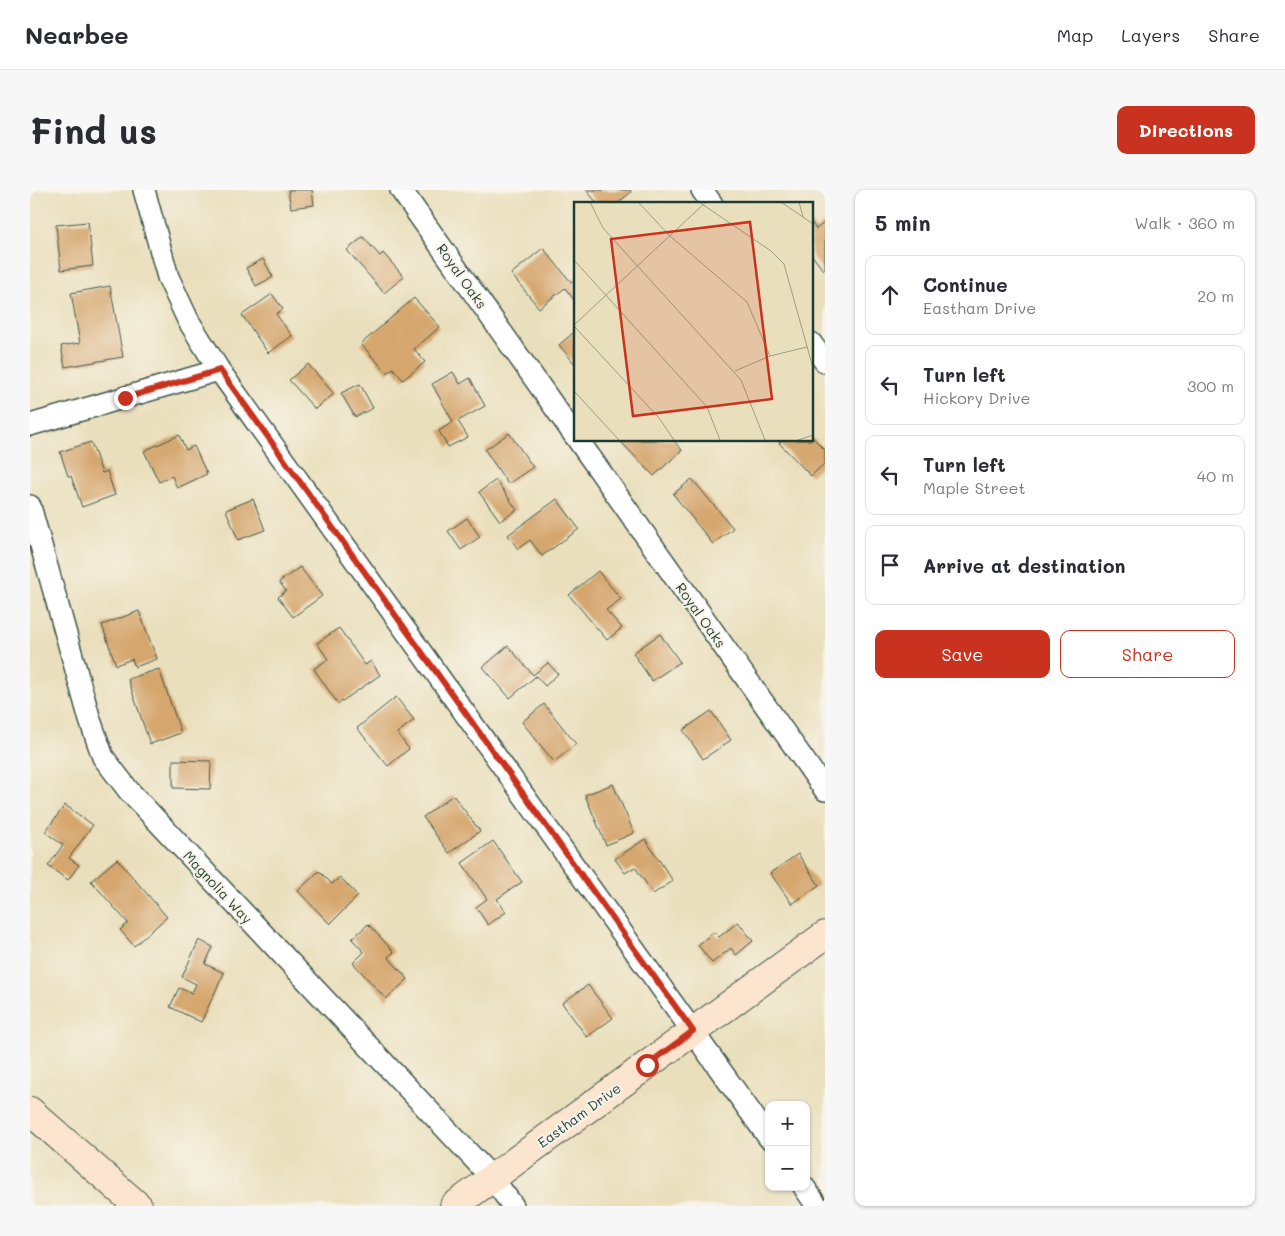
<!DOCTYPE html>
<html lang="en">
<head>
<meta charset="utf-8">
<style>
	:root { --surface:#fff; --page:#f7f7f7; --text:#2b2b33; --muted:#7c7c81; --line:#e1e1e2; --accent:#c8321e }
	body { margin:0; font-family:Mali,sans-serif; background:var(--page); color:var(--text) }
	.controls { position:absolute; right:15px; bottom:15px; display:grid; overflow:hidden; border-radius:10px; box-shadow:0 1px 4px #0004 }
	.controls button { width:45px; height:45px; display:grid; place-items:center; padding:0; border:0; border-bottom:1px solid var(--line); background:var(--surface); color:var(--text); font:25px sans-serif }
	.stop { position:absolute; width:15px; height:15px; margin:-11px; border:4px solid #c8321e; border-radius:50%; background:#fff }
	.stop.end { background:#c8321e; border-color:#fff; box-shadow:0 1px 5px #0008 }
	.list { margin:0; padding:0; list-style:none }
	h2 { display:flex; justify-content:space-between; align-items:center; height:65px; margin:0; padding:0 20px; font-size:21px }
	h2 small { font-size:16px; font-weight:400; color:var(--muted) }
	.list li { display:grid; grid-template-columns:32px 1fr auto; gap:15px; align-items:center; box-sizing:border-box; height:80px; margin:0 10px 10px; padding:0 10px; border:1px solid var(--line); border-radius:10px }
	.list b { display:block; font-size:19px; white-space:nowrap }
	.list p { margin:0; font-size:16px; white-space:nowrap; color:var(--muted) }
	.list em { font-size:16px; font-style:normal; color:var(--muted) }
	.actions { display:flex; gap:10px; padding:15px 20px }
	.actions a { flex:1; padding:11px 0; border:1px solid var(--accent); border-radius:10px; text-align:center; font-size:18px; color:var(--accent) }
	.actions .main { background:var(--accent); color:#fff }
	.icon { flex:none; width:28px; height:28px; fill:none; stroke:currentColor; stroke-width:2; stroke-linecap:round; stroke-linejoin:round }
	.map { position:relative; flex:none; width:795px; height:1016px; overflow:hidden; border-radius:10px }
	header { display:flex; align-items:center; gap:30px; box-sizing:border-box; height:70px; padding:0 25px; background:var(--surface); border-bottom:1px solid var(--line) }
	header strong { font-size:24px }
	nav { display:flex; gap:28px; margin-inline-start:auto; font-size:18px }
	.intro { display:flex; align-items:center; justify-content:space-between; box-sizing:border-box; height:120px; padding:0 30px }
	h1 { margin:0; font-size:35px }
	.button { padding:12px 22px; border-radius:10px; background:var(--accent); color:#fff; font-size:18px; font-weight:700 }
	main { display:flex; gap:30px; padding:0 30px }
	aside { flex:1; background:var(--surface); border-radius:10px; box-shadow:0 1px 4px #0004 }
	.map>svg:first-child { display:block }
	.building { fill:#d5a66d }
	.lines { fill:none; stroke-linecap:round; stroke-linejoin:round }
	.street-casing { stroke:#3d5548; stroke-width:24 }
	.secondary-casing { stroke:#3d5548; stroke-width:30 }
	.street { stroke:#fff; stroke-width:21 }
	.secondary { stroke:#fbe5cf; stroke-width:28 }
	.route { stroke:#c8321e; stroke-width:6 }
	.labels { text-anchor:middle; dominant-baseline:central; stroke-width:4; stroke-linejoin:round; paint-order:stroke }
	.street-label { font-size:14px; fill:#1f3d34; stroke:#f7f3e8 }
	.inset-road { fill:none; stroke:#999e86; stroke-width:1 }
	.view { fill:#c8321e; fill-opacity:0.15; stroke:#c8321e; stroke-width:2.5 }
	.inset-edge { fill:none; stroke:#1f3d34; stroke-width:2.5 }
</style>
</head>
<body>
<header>
<strong>Nearbee</strong>
<nav><a>Map</a><a>Layers</a><a>Share</a></nav>
</header>
<div class="intro"><h1>Find us</h1><a class="button">Directions</a></div>
<main>
<div class="map">
<svg width="795" height="1016" viewBox="0 0 795 1016">
	<rect width="100%" height="100%" fill="#f7f3e8"/>
	<filter id="ink" filterUnits="userSpaceOnUse"><feTurbulence type="fractalNoise" baseFrequency=".02" numOctaves="2"/><feDisplacementMap in="SourceGraphic" scale="10" xChannelSelector="R" yChannelSelector="G"/><feConvolveMatrix kernelMatrix="1 2 1 2 8 2 1 2 1" color-interpolation-filters="sRGB"/></filter>
	<filter id="wash" filterUnits="userSpaceOnUse"><feTurbulence type="fractalNoise" baseFrequency=".0096" numOctaves="4" result="noise"/><feDisplacementMap in="SourceGraphic" scale="20" xChannelSelector="R" yChannelSelector="G"/><feGaussianBlur stdDeviation="1.12" result="paint"/><feColorMatrix in="noise" values="0 0 0 0 0 0 0 0 0 0 0 0 0 0 0 0 0 1.4 0 .05"/><feComposite in="paint" operator="in"/></filter>
	<g filter="url(#wash)">
		<rect width="100%" height="100%" fill="#eadfbc"/>
		<g id="blocks">
			<g class="building">
				<polygon points="258,0 282,0 284,15 261,18"/>
				<polygon points="556,0 600,0 601,2 587,14 568,14"/>
				<polygon points="58,32 63,76 31,80 26,35"/>
				<polygon points="781,32 786,39 795,32 795,78 793,80 781,64"/>
				<polygon points="333,47 350,66 353,63 374,87 354,103 317,60"/>
				<polygon points="513,58 541,92 545,89 545,111 535,98 509,118 481,84"/>
				<polygon points="233,69 243,87 226,96 216,78"/>
				<polygon points="80,96 93,167 35,177 31,156 50,153 41,103"/>
				<polygon points="242,104 253,119 246,124 262,146 238,163 212,125"/>
				<polygon points="384,108 410,137 384,159 395,172 373,190 363,178 357,183 331,154"/>
				<polygon points="543,143 545,146 545,174 529,155"/>
				<polygon points="278,174 304,204 285,219 259,190"/>
				<polygon points="423,182 430,194 440,188 455,216 428,231 438,247 418,257 409,241 423,232 402,194"/>
				<polygon points="330,194 343,218 325,227 311,203"/>
				<polygon points="479,243 503,277 478,294 455,260"/>
				<polygon points="149,245 156,260 164,256 177,284 147,298 142,286 129,292 114,261"/>
				<polygon points="781,246 795,260 795,273 781,286 749,253 752,250 781,250"/>
				<polygon points="593,250 643,250 652,260 624,286 591,252"/>
				<polygon points="61,252 72,283 77,281 85,305 52,317 41,286 38,286 30,262"/>
				<polygon points="662,289 703,338 683,354 643,304"/>
				<polygon points="466,290 487,320 470,331 449,302"/>
				<polygon points="223,309 235,340 208,350 196,320"/>
				<polygon points="527,309 549,339 512,366 500,350 488,359 478,345"/>
				<polygon points="437,328 450,347 431,360 418,341"/>
				<polygon points="270,377 292,406 263,427 248,407 256,401 249,392"/>
				<polygon points="568,381 591,409 576,420 592,438 577,450 539,405"/>
				<polygon points="109,421 127,469 105,477 102,469 86,475 72,435"/>
				<polygon points="309,438 335,475 341,471 350,485 308,514 284,479 298,469 287,453"/>
				<polygon points="630,444 650,472 622,491 603,463"/>
				<polygon points="478,456 503,485 518,473 528,484 515,496 506,486 480,508 453,477"/>
				<polygon points="129,479 151,543 120,554 98,489"/>
				<polygon points="366,507 384,530 367,543 379,559 358,576 327,538"/>
				<polygon points="514,514 546,554 524,572 492,532"/>
				<polygon points="681,521 701,550 673,569 653,540"/>
				<polygon points="143,570 181,571 180,599 143,598"/>
				<polygon points="583,594 604,643 576,655 555,605"/>
				<polygon points="423,605 450,641 419,663 393,627"/>
				<polygon points="35,615 63,635 39,668 49,675 38,690 18,676 33,655 15,642"/>
				<polygon points="615,649 643,691 623,704 605,677 595,683 585,669"/>
				<polygon points="463,651 492,692 467,709 476,722 458,735 446,717 457,709 432,673"/>
				<polygon points="768,664 789,695 762,714 740,683"/>
				<polygon points="87,669 137,727 104,756 90,740 98,733 61,691"/>
				<polygon points="289,681 302,694 310,687 328,706 300,734 268,701"/>
				<polygon points="708,732 723,751 706,765 701,758 682,773 668,755 684,742 689,747"/>
				<polygon points="338,734 364,762 358,767 378,789 356,809 323,773 334,762 322,749"/>
				<polygon points="169,750 183,757 175,774 194,783 171,832 140,817 149,798 162,803 166,794 152,787"/>
				<polygon points="558,795 583,828 557,847 532,813"/>
			</g>
		</g>
	</g>
	<g filter="url(#ink)">
		<use href="#blocks" fill-opacity="0" stroke="#3d5548" stroke-width="1"/>
		<g class="lines">
			<g class="street-casing">
				<g id="street">
					<polyline points="114,0 138,87 158,130 189,180 739,948"/>
					<polyline points="371,0 545,246"/>
					<polyline points="672,0 682,14"/>
					<polyline points="781,153 795,172"/>
					<polyline points="0,235 189,180"/>
					<polyline points="548,250 795,600"/>
					<polyline points="0,316 60,530 73,567 99,601 463,989 483,1016"/>
					<polyline points="774,997 787,1016"/>
				</g>
			</g>
			<g class="secondary-casing">
				<g id="secondary">
					<polyline points="0,921 108,1016"/>
					<polyline points="424,1016 795,745"/>
				</g>
			</g>
			<use href="#street" class="street"/>
			<use href="#secondary" class="secondary"/>
		</g>
	</g>
	<g class="lines" filter="url(#ink)">
		<polyline class="route" points="95,208 190,180 663,841 617,875"/>
	</g>
	<g class="labels">
		<g class="street-label">
			<text transform="translate(432 86) rotate(55)">Royal Oaks</text>
			<text transform="translate(671 425) rotate(55)">Royal Oaks</text>
			<text transform="translate(188 697) rotate(47)">Magnolia Way</text>
			<text transform="translate(549 925) rotate(-36)">Eastham Drive</text>
		</g>
	</g>
	<g transform="translate(544 12)">
		<rect width="239" height="239" fill="#eadfbc"/>
		<path class="inset-road" d="M16,0l13,26 138,152 24,60M64,0l32,34 77,66 23,54M125,0l72,49 13,13 29,104M207,0l32,22M225,0l4,15M0,58l133,147 13,33M0,123l132,-123M0,124l85,92 15,22M161,169l35,-15 37,-9M0,189l45,49M224,238l15,-5"/>
		<path class="view" d="M176,20l22,177 -139,17 -22,-177z"/>
		<rect width="239" height="239" class="inset-edge"/>
	</g>
</svg>
<div class="controls">
<button>+</button>
<button>−</button>
</div>
<div class="stop" style="left:617px;top:875px"></div>
<div class="stop end" style="left:95px;top:208px"></div>
</div>
<aside>
<h2>5 min<small>Walk · 360 m</small></h2>
<ul class="list">
<li><svg class="icon" aria-label="ahead" viewBox="0 0 24 24"><path d="M12 20V5M6 11l6-6 6 6"/></svg><div><b>Continue</b><p>Eastham Drive</p></div><em>20 m</em></li>
<li><svg class="icon" aria-label="left" viewBox="0 0 24 24"><path d="M17 20v-9H6M10 6l-5 5 5 5"/></svg><div><b>Turn left</b><p>Hickory Drive</p></div><em>300 m</em></li>
<li><svg class="icon" aria-label="left" viewBox="0 0 24 24"><path d="M17 20v-9H6M10 6l-5 5 5 5"/></svg><div><b>Turn left</b><p>Maple Street</p></div><em>40 m</em></li>
<li><svg class="icon" aria-label="arrive" viewBox="0 0 24 24"><path d="M6 21V4h12l-3 4 3 4H6"/></svg><div><b>Arrive at destination</b></div></li>
</ul>
<div class="actions"><a class="main">Save</a><a>Share</a></div>
</aside>
</main>
</body>
</html>
